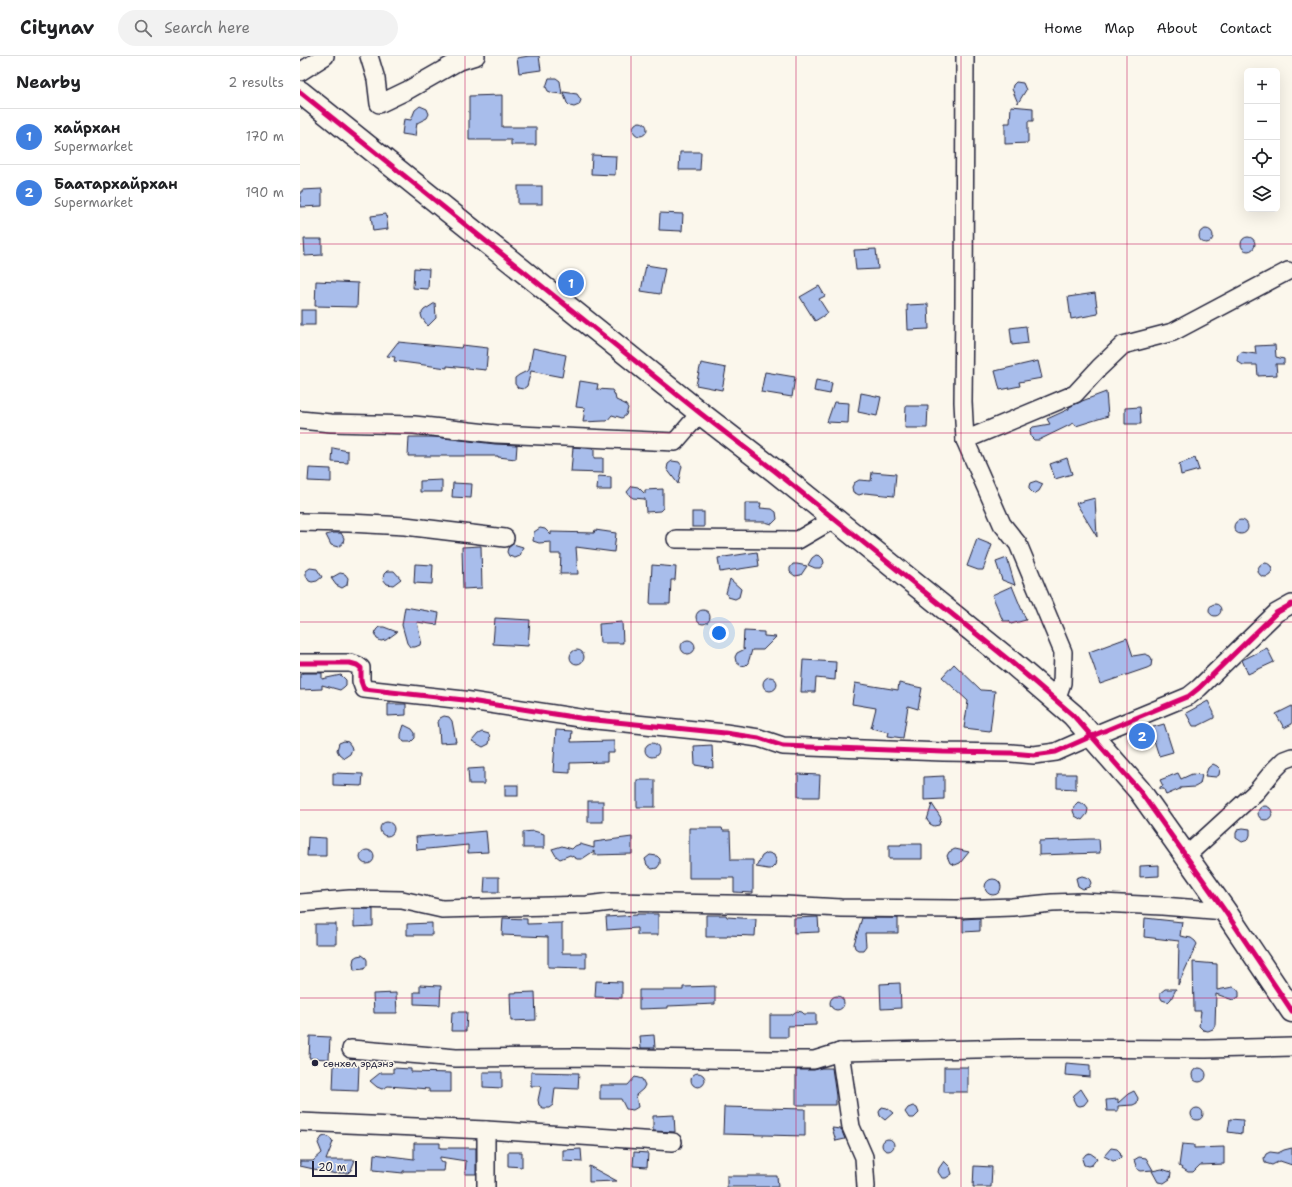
<!DOCTYPE html>
<html lang="en">
<head>
<meta charset="utf-8">
<style>
	:root { --surface:#fff; --page:#f2f2f2; --text:#202124; --muted:#757577; --line:#e0e0e0; --accent:#22223b }
	body { margin:0; font-family:"Shantell Sans",sans-serif; background:var(--page); color:var(--text) }
	.controls { position:absolute; right:12px; top:12px; display:grid; overflow:hidden; border-radius:6px; box-shadow:0 4px 16px #0002 }
	.controls button { width:36px; height:36px; display:grid; place-items:center; padding:0; border:0; border-bottom:1px solid var(--line); background:var(--surface); color:var(--text); font:20px sans-serif }
	.scale { position:absolute; left:12px; bottom:10px; width:45px; box-sizing:border-box; padding-left:4px; border:2px solid #22223b; border-top:0; font-size:11px; line-height:14px; white-space:nowrap; color:#22223b; -webkit-text-stroke:3px #fbf7ec; paint-order:stroke }
	.you { position:absolute; left:419px; top:577px; width:14px; height:14px; margin:-10px; border:3px solid #fff; border-radius:50%; background:#1a73e8; box-shadow:0 0 0 6px #1a73e833 }
	.badge { display:grid; place-items:center; width:26px; height:26px; border-radius:50%; background:var(--accent); color:#fff; font-size:13px; font-weight:700 }
	.pin { position:absolute; translate:-50% -50%; border:2px solid #fff; box-shadow:0 1px 4px #0006 }
	.list { margin:0; padding:0; list-style:none }
	h2 { display:flex; justify-content:space-between; align-items:center; height:52px; margin:0; padding:0 16px; font-size:17px }
	h2 small { font-size:13px; font-weight:400; color:var(--muted) }
	.list li { display:grid; grid-template-columns:26px 1fr auto; gap:12px; align-items:center; box-sizing:border-box; height:56px; padding:0 16px; border-top:1px solid var(--line) }
	.list b { display:block; font-size:15px; white-space:nowrap }
	.list p { margin:0; font-size:13px; white-space:nowrap; color:var(--muted) }
	.list em { font-size:13px; font-style:normal; color:var(--muted) }
	.icon { flex:none; width:22px; height:22px; fill:none; stroke:currentColor; stroke-width:2; stroke-linecap:round; stroke-linejoin:round }
	.map { position:relative; flex:none; width:992px; height:1131px; overflow:hidden }
	header { display:flex; align-items:center; gap:24px; box-sizing:border-box; height:56px; padding:0 20px; background:var(--surface); border-bottom:1px solid var(--line) }
	header strong { font-size:19px }
	nav { display:flex; gap:22px; margin-inline-start:auto; font-size:14px }
	.search { width:280px; height:36px; background:var(--page); display:flex; align-items:center; gap:10px; box-sizing:border-box; padding:0 14px; border-radius:22px; color:var(--muted); font-size:15px }
	main { display:flex }
	aside { flex:1; background:var(--surface) }
	.map>svg:first-child { display:block }
	.building { fill:#a8bdeb; stroke:#22223b }
	.lines { fill:none; stroke-linecap:round; stroke-linejoin:round }
	.street-casing { stroke:#22223b; stroke-width:20 }
	.secondary-casing { stroke:#22223b; stroke-width:25 }
	.street { stroke:#fbf7ec; stroke-width:17 }
	.secondary { stroke:#fbf7ec; stroke-width:22 }
	.cycleway-casing { stroke:#fbf7ec; stroke-width:8 }
	.cycleway { stroke:#d6006c; stroke-width:5 }
	.grid { fill:none; stroke:#c2185b; stroke-width:1; stroke-opacity:0.55 }
	.poi-dot { fill:#22223b; stroke:#fbf7ec; stroke-width:1.5 }
	.labels { text-anchor:middle; dominant-baseline:central; stroke-width:3; stroke-linejoin:round; paint-order:stroke }
	.poi-label { font-size:10px; fill:#22223b; stroke:#fbf7ec; text-anchor:start }
</style>
</head>
<body>
<header>
<strong>Citynav</strong>
<div class="search"><svg class="icon" aria-label="search" viewBox="0 0 24 24"><circle cx="10" cy="10" r="6"/><path d="M15 15l6 6"/></svg>Search here</div>
<nav><a>Home</a><a>Map</a><a>About</a><a>Contact</a></nav>
</header>
<main>
<aside>
<h2>Nearby<small>2 results</small></h2>
<ul class="list">
<li><span class="badge" style="background:#3f7fe0">1</span><div><b>хайрхан</b><p>Supermarket</p></div><em>170 m</em></li>
<li><span class="badge" style="background:#3f7fe0">2</span><div><b>Баатархайрхан</b><p>Supermarket</p></div><em>190 m</em></li>
</ul>
</aside>
<div class="map">
<svg width="992" height="1131" viewBox="0 0 992 1131">
	<rect width="100%" height="100%" fill="#fbf7ec"/>
	<filter id="ink" filterUnits="userSpaceOnUse"><feTurbulence type="fractalNoise" baseFrequency=".025" numOctaves="2"/><feDisplacementMap in="SourceGraphic" scale="8" xChannelSelector="R" yChannelSelector="G"/><feConvolveMatrix kernelMatrix="1 2 1 2 8 2 1 2 1" color-interpolation-filters="sRGB"/></filter>
	<g filter="url(#ink)">
		<g class="building">
			<polygon points="229,0 239,0 241,14 219,17 217,2"/>
			<polygon points="249,22 256,22 260,25 262,38 253,37 248,35 246,31"/>
			<polygon points="716,26 723,27 726,34 718,47 712,33 713,29"/>
			<polygon points="263,36 277,38 281,44 279,49 274,51 270,50 267,47"/>
			<polygon points="202,39 202,71 236,71 236,89 211,89 211,84 169,84 169,40"/>
			<polygon points="120,50 127,53 129,58 127,62 117,67 115,80 102,78 104,63 111,64 115,54"/>
			<polygon points="711,50 733,52 733,65 728,65 728,87 705,88 705,67 710,67"/>
			<circle cx="340" cy="73" r="7"/>
			<polygon points="380,96 401,96 400,114 379,114"/>
			<polygon points="292,99 316,100 315,119 291,118"/>
			<rect x="218" y="130" width="24" height="18"/>
			<polygon points="22,133 22,150 0,151 0,136 2,136 2,134"/>
			<polygon points="360,157 383,158 382,175 359,174"/>
			<polygon points="86,158 88,173 73,175 71,160"/>
			<circle cx="906" cy="180" r="7"/>
			<circle cx="948" cy="188" r="7"/>
			<polygon points="4,183 22,183 22,199 5,200"/>
			<polygon points="576,193 578,213 556,214 554,194"/>
			<polygon points="346,209 365,212 360,238 341,235"/>
			<polygon points="114,212 129,213 128,233 113,232"/>
			<polygon points="16,225 58,227 57,251 15,250"/>
			<polygon points="519,230 525,240 519,243 528,257 515,265 500,241"/>
			<polygon points="795,237 798,258 771,263 768,241"/>
			<polygon points="135,247 136,262 128,270 122,262 121,258 124,254"/>
			<polygon points="628,248 629,273 608,274 607,249"/>
			<rect x="1" y="254" width="14" height="15"/>
			<polygon points="726,270 728,287 712,289 710,272"/>
			<polygon points="98,286 161,292 162,289 188,292 186,314 147,310 147,312 94,305 95,301 87,300"/>
			<polygon points="975,289 976,301 984,303 984,308 976,308 977,319 958,320 957,309 943,309 937,305 938,299 941,296 956,298 955,290"/>
			<polygon points="233,292 266,299 262,321 231,315 227,330 223,333 218,332 215,328 215,322 219,319 229,314"/>
			<polygon points="738,305 742,322 719,326 720,330 700,334 695,315"/>
			<polygon points="401,307 426,312 422,334 396,329"/>
			<polygon points="465,316 495,321 492,341 461,336"/>
			<polygon points="516,324 532,327 530,338 514,335"/>
			<polygon points="280,325 298,328 297,333 312,334 315,339 316,344 325,348 328,352 326,359 322,362 312,359 307,365 304,365 283,366 285,352 276,351"/>
			<polygon points="806,336 808,360 776,370 774,367 739,384 734,384 731,381 730,374 733,371 750,368 747,363 769,353 769,351 782,345"/>
			<polygon points="561,337 581,341 577,360 558,356"/>
			<polygon points="534,346 549,347 548,367 527,366"/>
			<polygon points="606,350 628,350 627,372 605,372"/>
			<polygon points="840,351 841,368 825,368 825,352"/>
			<polygon points="109,381 135,381 195,388 217,389 216,403 198,401 198,400 108,400"/>
			<polygon points="273,391 294,393 294,402 303,402 303,417 271,416"/>
			<polygon points="33,392 48,395 48,407 32,406"/>
			<polygon points="767,402 772,418 755,423 750,408"/>
			<polygon points="895,402 899,414 881,419 879,408"/>
			<polygon points="372,405 379,406 382,410 378,428 367,413 368,408"/>
			<polygon points="9,412 31,413 31,426 8,425"/>
			<polygon points="572,416 596,418 594,440 565,437 559,439 553,436 552,431 554,427 559,424 571,425"/>
			<polygon points="298,420 311,421 311,434 297,434"/>
			<polygon points="142,424 142,436 120,436 120,425"/>
			<polygon points="736,425 743,428 739,435 734,438 729,433 729,430 730,427"/>
			<polygon points="153,427 172,428 171,442 152,441"/>
			<polygon points="332,430 338,431 345,438 345,434 363,433 363,452 360,455 346,456 345,443 333,442 330,440 327,436"/>
			<polygon points="795,442 797,481 776,447"/>
			<polygon points="445,447 461,447 460,452 472,453 476,456 477,463 472,468 465,466 445,466"/>
			<rect x="392" y="456" width="12" height="15"/>
			<circle cx="941" cy="471" r="7"/>
			<polygon points="240,472 245,473 251,479 251,476 294,477 295,474 316,477 314,496 276,491 278,518 260,518 261,498 251,498 251,486 239,487 233,485 234,476"/>
			<polygon points="34,477 41,477 44,482 43,487 38,491 31,489 26,479"/>
			<polygon points="677,483 692,489 683,514 678,514 667,510"/>
			<polygon points="213,488 223,491 220,500 215,502 209,500 207,496 208,492"/>
			<polygon points="181,490 182,532 163,533 162,491"/>
			<polygon points="457,496 459,510 420,516 418,502"/>
			<polygon points="516,499 520,500 523,503 524,507 520,512 515,512 508,509 512,502"/>
			<polygon points="707,502 715,529 702,524 696,506"/>
			<circle cx="965" cy="514" r="7"/>
			<polygon points="115,508 133,509 132,528 114,527"/>
			<polygon points="493,508 497,508 507,510 501,519 495,520 490,516 490,512"/>
			<polygon points="352,509 376,511 375,524 371,524 370,548 350,548"/>
			<polygon points="10,512 17,513 22,521 17,525 12,526 9,525 6,520 6,515"/>
			<polygon points="87,515 94,515 101,523 93,529 87,528 83,523 84,518"/>
			<polygon points="40,517 45,518 48,522 47,529 42,532 36,529 31,522"/>
			<polygon points="430,523 441,533 439,541 435,543 428,541 426,537"/>
			<polygon points="712,530 726,564 711,568 709,565 703,565 692,539"/>
			<circle cx="915" cy="554" r="6"/>
			<polygon points="105,551 139,557 137,569 117,566 121,584 120,589 115,591 110,591 107,587 102,569"/>
			<circle cx="403" cy="561" r="7"/>
			<polygon points="195,562 230,564 228,590 193,588"/>
			<polygon points="322,566 323,587 300,587 299,568"/>
			<polygon points="79,571 84,571 97,576 86,584 81,585 77,583 75,579 76,574"/>
			<polygon points="444,575 464,576 464,580 476,581 463,594 452,594 448,607 446,609 441,610 436,606 435,601 437,597 445,593 443,593"/>
			<polygon points="827,582 833,600 845,598 850,600 852,603 851,610 847,612 800,628 789,596"/>
			<circle cx="388" cy="591" r="7"/>
			<polygon points="967,592 974,606 948,618 942,604"/>
			<circle cx="277" cy="601" r="7"/>
			<polygon points="503,604 536,606 535,624 516,622 515,636 501,636"/>
			<polygon points="654,608 681,634 695,635 690,675 664,672 668,645 642,621"/>
			<polygon points="2,617 22,617 22,623 41,619 46,624 46,629 44,631 40,634 22,629 22,633 0,634 0,618 2,618"/>
			<circle cx="470" cy="628" r="7"/>
			<polygon points="555,627 598,634 599,627 622,632 618,653 608,650 603,682 588,680 589,676 571,672 576,652 552,648"/>
			<polygon points="908,645 914,657 914,662 898,670 893,670 886,657"/>
			<polygon points="88,648 106,648 106,659 88,660"/>
			<polygon points="992,650 992,668 984,672 976,658"/>
			<polygon points="144,660 149,661 152,665 156,686 140,687 139,672 138,666 140,662"/>
			<polygon points="864,668 873,696 859,700 850,672"/>
			<polygon points="104,669 112,673 115,677 115,682 111,686 104,686 101,682 101,678"/>
			<polygon points="256,674 272,675 271,686 314,685 314,697 307,697 307,706 270,707 270,717 253,716"/>
			<polygon points="182,676 189,678 190,683 189,688 183,691 172,685 178,678"/>
			<polygon points="44,685 48,686 51,690 52,693 50,698 44,702 39,698 37,694 39,687"/>
			<circle cx="352" cy="694" r="7"/>
			<polygon points="412,689 413,712 395,709 394,690"/>
			<polygon points="913,708 917,710 920,713 919,719 916,721 905,720 908,712"/>
			<polygon points="184,712 184,728 169,728 168,713"/>
			<polygon points="33,717 63,718 62,730 33,729"/>
			<polygon points="878,717 881,723 892,718 902,719 900,728 895,731 880,732 880,733 866,739 864,733 860,733 860,731 863,730 860,724"/>
			<polygon points="498,718 520,719 519,741 498,741"/>
			<polygon points="757,718 776,718 776,733 757,732"/>
			<polygon points="644,720 644,743 624,744 624,721"/>
			<rect x="337" y="724" width="18" height="27"/>
			<rect x="205" y="729" width="13" height="11"/>
			<rect x="288" y="745" width="15" height="21"/>
			<polygon points="778,746 785,749 788,753 787,758 782,764 775,760 773,755 774,750"/>
			<polygon points="632,748 641,762 639,769 634,770 630,768 627,764"/>
			<circle cx="965" cy="757" r="7"/>
			<circle cx="87" cy="773" r="7"/>
			<polygon points="389,772 422,772 423,775 430,775 431,804 453,804 453,837 434,836 434,822 389,822"/>
			<polygon points="943,772 950,773 950,779 948,784 942,786 936,782 936,777 938,773"/>
			<polygon points="186,775 188,796 168,797 168,789 117,794 116,781"/>
			<polygon points="234,775 244,778 244,792 223,792 223,776"/>
			<polygon points="8,781 26,782 26,800 7,800"/>
			<polygon points="332,781 332,798 294,799 294,795 282,803 277,803 270,799 260,803 256,800 252,793 262,790 272,793 275,790 280,788 294,792 294,786"/>
			<polygon points="789,783 799,783 800,797 739,799 739,785"/>
			<polygon points="601,788 622,788 622,803 589,803 589,789 601,789"/>
			<polygon points="655,793 669,796 660,807 655,809 650,807 647,800 649,796"/>
			<circle cx="67" cy="801" r="7"/>
			<polygon points="467,797 469,797 474,799 476,804 475,809 471,813 468,813 456,811 462,800"/>
			<polygon points="350,799 357,800 360,803 360,808 357,812 352,813 347,809 345,803"/>
			<polygon points="859,809 859,820 840,821 840,810"/>
			<polygon points="782,820 789,822 791,827 789,831 783,833 778,830 776,822"/>
			<polygon points="185,821 199,821 199,836 184,836"/>
			<circle cx="693" cy="831" r="8"/>
			<polygon points="54,853 73,853 73,870 54,871"/>
			<polygon points="337,858 358,858 358,879 337,879 337,872 307,874 306,861 337,859"/>
			<polygon points="406,859 426,859 427,861 456,863 455,880 427,879 427,881 406,881"/>
			<polygon points="518,861 519,876 494,877 494,862"/>
			<polygon points="203,862 227,863 227,868 262,867 262,897 286,897 286,912 248,911 248,881 202,879"/>
			<polygon points="562,862 598,862 598,877 565,877 566,890 563,894 558,894 555,892 554,888"/>
			<polygon points="680,862 680,875 663,876 663,863"/>
			<polygon points="845,862 882,866 880,880 891,882 895,885 897,888 878,929 879,885 844,881"/>
			<polygon points="132,867 132,879 107,879 107,868"/>
			<rect x="15" y="868" width="21" height="20"/>
			<polygon points="62,899 66,902 67,904 67,909 64,913 54,914 53,907 54,902 57,900"/>
			<polygon points="893,906 917,908 917,934 933,931 937,933 939,936 939,941 933,944 916,938 915,969 913,973 908,975 903,974 899,970 901,955 894,955"/>
			<polygon points="296,925 322,926 322,942 295,941"/>
			<polygon points="600,927 601,952 581,953 580,928"/>
			<polygon points="120,929 141,930 140,949 114,948 114,936 120,936"/>
			<polygon points="415,930 415,948 368,950 368,952 339,953 339,934 383,934 383,931"/>
			<polygon points="865,933 876,933 871,943 868,946 862,944 860,940 860,937"/>
			<polygon points="235,936 236,964 211,965 210,937"/>
			<polygon points="96,937 97,957 74,957 73,938"/>
			<circle cx="537" cy="947" r="7"/>
			<polygon points="497,955 502,956 504,958 516,958 516,969 488,970 488,981 470,981 470,959 491,959"/>
			<polygon points="152,956 167,956 166,975 151,975"/>
			<polygon points="354,979 355,992 341,992 340,980"/>
			<polygon points="10,980 30,981 29,1003 9,1002"/>
			<polygon points="766,1007 790,1009 790,1021 765,1019"/>
			<polygon points="34,1009 59,1010 58,1035 33,1034"/>
			<rect x="644" y="1011" width="24" height="25"/>
			<polygon points="93,1012 111,1013 111,1016 151,1017 151,1036 129,1036 129,1033 88,1030 82,1033 77,1031 70,1025 80,1017 93,1017"/>
			<polygon points="521,1012 532,1012 536,1040 536,1049 496,1049 496,1014 514,1014"/>
			<circle cx="899" cy="1019" r="7"/>
			<polygon points="183,1016 202,1016 202,1032 183,1031"/>
			<polygon points="231,1016 279,1017 278,1033 255,1032 253,1049 249,1052 243,1052 239,1049 238,1044 241,1030 231,1030"/>
			<circle cx="398" cy="1024" r="7"/>
			<polygon points="335,1021 342,1023 345,1029 343,1033 336,1039 338,1051 333,1054 326,1053 321,1043 300,1043 300,1029 328,1029"/>
			<polygon points="781,1033 788,1044 784,1049 780,1050 776,1049 773,1043 774,1039"/>
			<polygon points="834,1035 838,1042 837,1047 833,1049 818,1050 818,1055 807,1055 806,1044 818,1043 818,1047 828,1038"/>
			<polygon points="613,1050 617,1052 619,1057 614,1062 609,1062 605,1056 608,1052"/>
			<polygon points="424,1051 505,1053 505,1080 423,1078"/>
			<polygon points="582,1051 587,1052 593,1057 585,1064 580,1060 579,1056"/>
			<circle cx="897" cy="1058" r="6"/>
			<polygon points="374,1059 375,1076 353,1075 353,1060"/>
			<polygon points="930,1063 943,1064 942,1078 928,1076"/>
			<polygon points="532,1072 541,1073 545,1083 536,1085"/>
			<polygon points="26,1080 30,1082 33,1087 33,1086 26,1104 55,1104 51,1114 48,1117 36,1117 36,1118 0,1110 0,1105 13,1105 22,1097 18,1087 22,1081"/>
			<circle cx="588" cy="1089" r="6"/>
			<polygon points="114,1087 140,1087 140,1092 176,1092 176,1118 165,1118 166,1105 140,1101 140,1106 145,1107 144,1115 103,1115 103,1117 73,1114 74,1098 114,1103"/>
			<polygon points="882,1088 894,1089 894,1092 924,1091 924,1108 900,1109 893,1116 888,1116 879,1110"/>
			<polygon points="811,1092 817,1093 820,1096 821,1101 818,1104 813,1105 804,1100"/>
			<polygon points="992,1092 992,1109 980,1105 972,1109 965,1107 964,1102 966,1098 970,1096 978,1097 984,1094"/>
			<polygon points="281,1093 282,1106 263,1105 263,1094"/>
			<polygon points="208,1096 222,1096 222,1111 208,1110"/>
			<polygon points="334,1096 348,1097 347,1111 333,1110"/>
			<polygon points="790,1097 797,1102 792,1109 788,1110 784,1109 782,1103 786,1098"/>
			<polygon points="839,1101 846,1102 853,1114 841,1115 837,1113 834,1104"/>
			<polygon points="644,1105 650,1111 652,1118 646,1122 642,1122 638,1116 639,1112"/>
			<polygon points="289,1110 317,1125 289,1126"/>
			<polygon points="674,1110 692,1111 691,1131 673,1131"/>
			<polygon points="862,1113 871,1116 870,1123 864,1127 858,1126 852,1115"/>
			<polygon points="427,1120 477,1120 478,1131 427,1131"/>
		</g>
		<g class="lines">
			<g class="street-casing">
				<g id="street">
					<polyline points="69,0 76,23 79,48 108,34 157,6 176,0"/>
					<polyline points="665,0 664,248 663,346 665,384 702,468 718,488 763,596 762,627 756,644"/>
					<polyline points="0,16 25,0"/>
					<polyline points="0,364 31,367 114,369 196,378 375,386 400,357"/>
					<polyline points="665,384 775,338 799,312 823,289 873,276 988,215"/>
					<polyline points="0,466 49,467 105,470 205,482"/>
					<polyline points="376,483 498,484 534,463"/>
					<polyline points="0,607 50,607 57,609 61,612 61,625 64,633 164,644 286,663 425,677 459,682 483,690 643,696 711,697 734,699 756,696 792,680 889,640 899,632 976,557 992,548"/>
					<polyline points="886,800 957,735 974,714 984,704 992,701"/>
					<polyline points="0,847 50,843 102,844 142,853 287,849 311,846 485,849 541,852 657,853 712,851 752,847 781,846 862,850 925,855"/>
					<polyline points="51,993 156,1002 275,1001 468,1004 514,1004 540,996 721,992 906,993 992,991"/>
					<polyline points="540,996 551,1071 564,1101 566,1131"/>
					<polyline points="0,1066 186,1074 373,1086"/>
					<polyline points="186,1131 186,1074"/>
				</g>
			</g>
			<g class="secondary-casing">
				<polyline id="secondary" points="0,36 400,357 475,415 710,605 773,659 839,734 925,855 992,955"/>
			</g>
			<use href="#street" class="street"/>
			<use href="#secondary" class="secondary"/>
			<g class="cycleway-casing">
				<g id="cycleway">
					<polyline points="0,36 400,357 475,415 710,605 773,659 839,734 925,855 992,955"/>
					<polyline points="0,607 50,607 57,609 61,612 61,625 64,633 164,644 286,663 425,677 459,682 483,690 643,696 711,697 734,699 756,696 792,680 889,640 899,632 976,557 992,548"/>
				</g>
			</g>
			<use href="#cycleway" class="cycleway"/>
		</g>
	</g>
	<path class="grid" d="M165,0v1131M331,0v1131M496,0v1131M661,0v1131M827,0v1131M0,188h992M0,377h992M0,566h992M0,754h992M0,942h992"/>
	<circle class="poi-dot" cx="15" cy="1007" r="4"/>
	<g class="labels">
		<g class="poi-label">
			<text x="23" y="1007">сөнхөл эрдэнэ</text>
		</g>
	</g>
</svg>
<div class="controls">
<button>+</button>
<button>−</button>
<button><svg class="icon" aria-label="locate" viewBox="0 0 24 24"><circle cx="12" cy="12" r="6"/><path d="M12 2v4M12 18v4M2 12h4M18 12h4"/></svg></button>
<button><svg class="icon" aria-label="layers" viewBox="0 0 24 24"><path d="M12 4l9 5-9 5-9-5zM3 14l9 5 9-5"/></svg></button>
</div>
<div class="scale">20 m</div>
<div class="you"></div>
<div class="pin badge" style="left:271px;top:227px;background:#3f7fe0">1</div>
<div class="pin badge" style="left:842px;top:680px;background:#3f7fe0">2</div>
</div>
</main>
</body>
</html>
